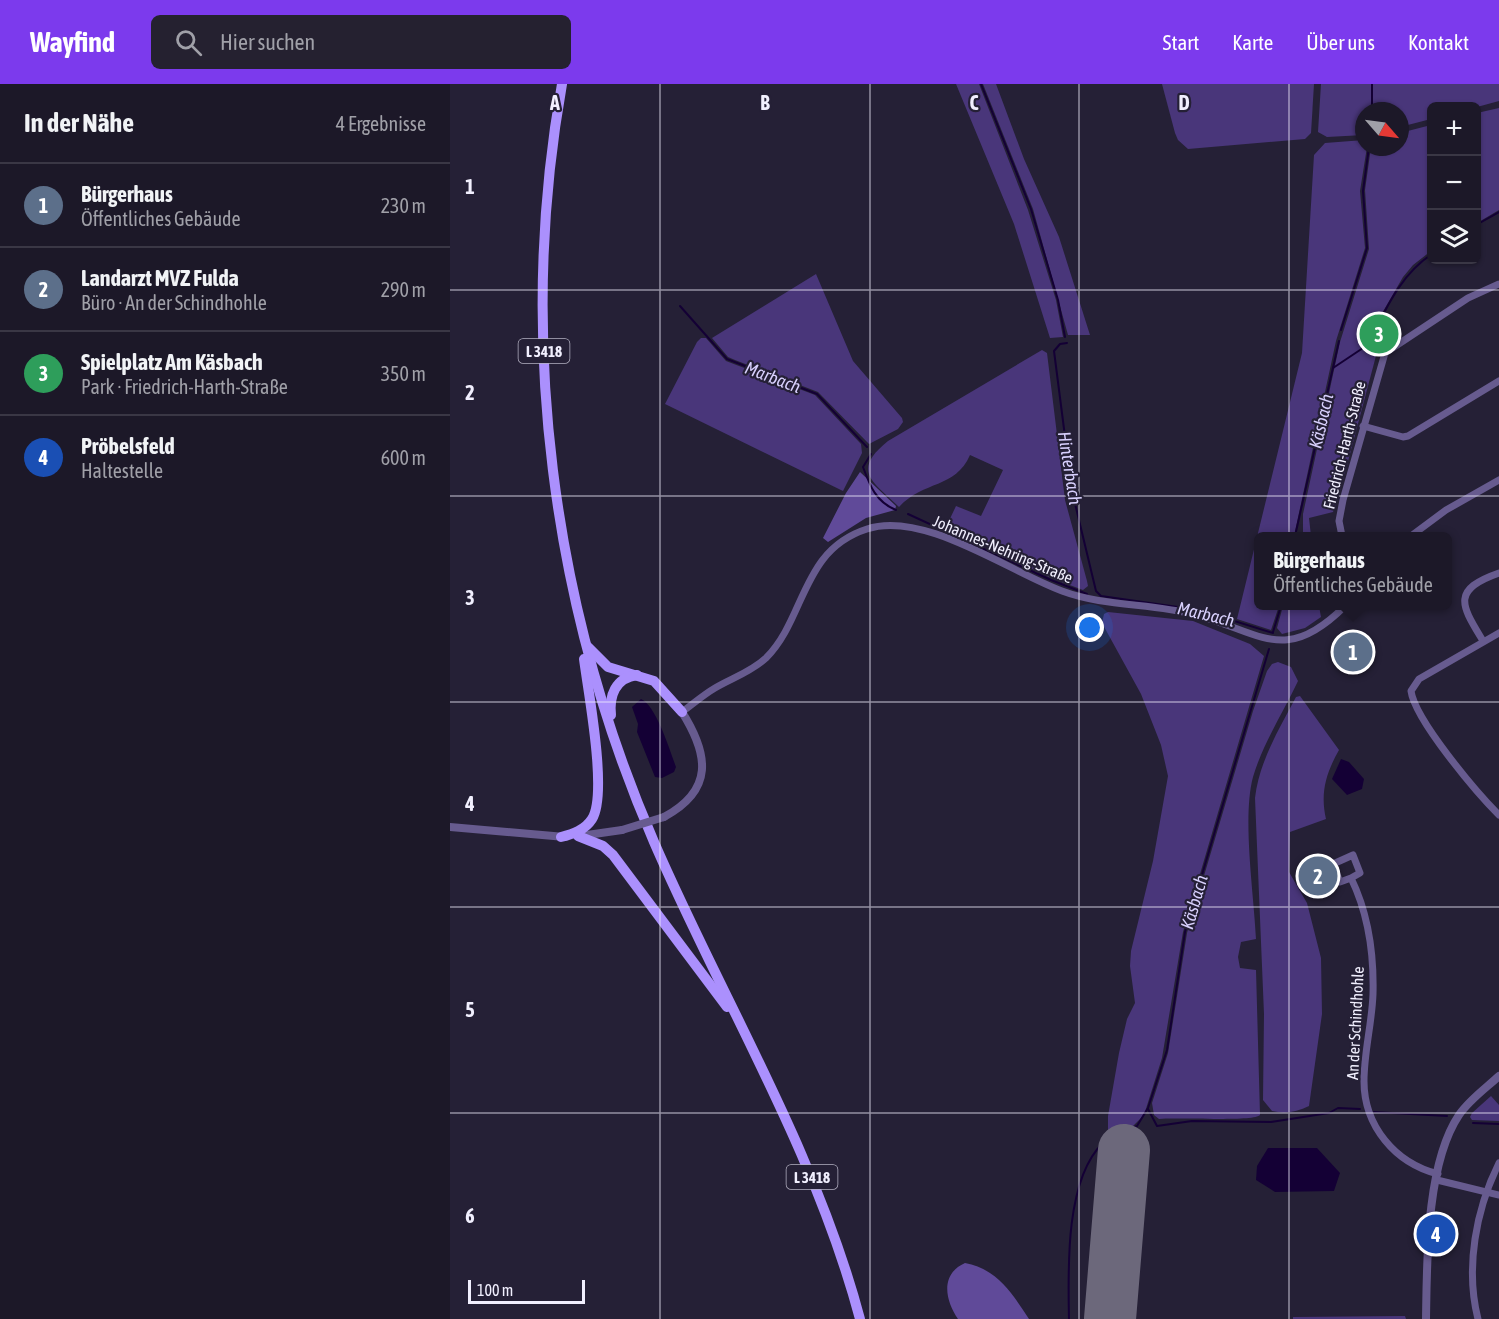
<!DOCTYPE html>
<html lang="de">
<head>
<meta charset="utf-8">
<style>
	:root { --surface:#1c1828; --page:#252130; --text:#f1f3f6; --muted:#a0a0a8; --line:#3a3745; --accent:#7c3aed }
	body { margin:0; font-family:"Asap Condensed",sans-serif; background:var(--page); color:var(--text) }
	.controls { position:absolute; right:18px; top:18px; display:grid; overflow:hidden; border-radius:9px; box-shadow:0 2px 4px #0004 }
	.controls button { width:54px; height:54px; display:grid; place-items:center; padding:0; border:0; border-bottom:2px solid var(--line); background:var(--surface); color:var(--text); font:30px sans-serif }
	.compass { position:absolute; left:905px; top:18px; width:54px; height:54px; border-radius:50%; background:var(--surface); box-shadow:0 2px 4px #0004; rotate:118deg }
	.scale { position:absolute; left:18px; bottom:15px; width:117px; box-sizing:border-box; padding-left:6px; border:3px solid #f1effe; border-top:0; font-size:16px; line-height:21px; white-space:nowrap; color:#f1effe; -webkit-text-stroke:4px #252036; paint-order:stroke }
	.you { position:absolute; left:640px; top:544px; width:21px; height:21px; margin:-15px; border:4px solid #fff; border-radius:50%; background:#1a73e8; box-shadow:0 0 0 9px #1a73e833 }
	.badge { display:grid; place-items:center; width:39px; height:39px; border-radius:50%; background:var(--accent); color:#fff; font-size:20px; font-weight:700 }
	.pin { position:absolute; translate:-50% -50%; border:3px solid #fff; box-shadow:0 2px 6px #0006 }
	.popup { position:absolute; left:804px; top:448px; width:198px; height:78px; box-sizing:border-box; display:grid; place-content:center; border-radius:9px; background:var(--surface); filter:drop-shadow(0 2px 4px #0005); font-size:20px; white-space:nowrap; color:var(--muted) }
	.popup b { font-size:22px; color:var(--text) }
	.popup::after { content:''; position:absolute; left:50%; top:100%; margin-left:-12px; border:12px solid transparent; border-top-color:var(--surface) }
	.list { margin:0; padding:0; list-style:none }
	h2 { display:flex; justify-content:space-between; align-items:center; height:78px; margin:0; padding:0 24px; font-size:26px }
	h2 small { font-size:20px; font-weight:400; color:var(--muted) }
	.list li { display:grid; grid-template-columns:39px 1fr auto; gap:18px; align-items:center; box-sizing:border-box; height:84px; padding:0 24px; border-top:2px solid var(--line) }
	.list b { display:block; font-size:22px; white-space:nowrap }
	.list p { margin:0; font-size:20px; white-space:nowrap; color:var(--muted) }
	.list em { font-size:20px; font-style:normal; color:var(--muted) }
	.icon { flex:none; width:33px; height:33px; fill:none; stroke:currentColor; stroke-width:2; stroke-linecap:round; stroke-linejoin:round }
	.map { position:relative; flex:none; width:1049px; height:1235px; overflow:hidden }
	header { display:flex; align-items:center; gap:36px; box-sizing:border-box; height:84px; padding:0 30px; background:var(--accent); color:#fff }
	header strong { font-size:28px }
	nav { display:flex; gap:33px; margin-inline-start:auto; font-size:21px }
	.search { width:420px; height:54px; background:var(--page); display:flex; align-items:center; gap:15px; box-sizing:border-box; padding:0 21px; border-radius:9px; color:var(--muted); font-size:22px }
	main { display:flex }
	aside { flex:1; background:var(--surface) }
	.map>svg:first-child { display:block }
	.green { fill:#49367a }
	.forest { fill:#604a99 }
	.water { fill:#140035 }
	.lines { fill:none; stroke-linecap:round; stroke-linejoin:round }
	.stream { stroke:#140035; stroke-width:2 }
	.runway { stroke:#6c687b; stroke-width:52 }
	.minor { stroke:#675b8f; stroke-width:7 }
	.tertiary { stroke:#675b8f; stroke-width:8 }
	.primary { stroke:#ab90fd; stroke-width:10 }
	.tertiary-bridge { stroke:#675b8f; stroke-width:8 }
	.grid { fill:none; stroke:#f1effe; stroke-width:1.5; stroke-opacity:0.55 }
	.labels { text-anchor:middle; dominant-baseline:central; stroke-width:4.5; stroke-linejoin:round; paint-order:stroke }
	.shield { fill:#252036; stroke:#b4b1c2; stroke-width:1.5 }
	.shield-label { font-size:15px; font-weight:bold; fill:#f1effe }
	.street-label { font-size:16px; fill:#f1effe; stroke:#252036 }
	.water-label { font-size:18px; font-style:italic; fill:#d8d0fd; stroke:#252036 }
	.grid-label { font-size:20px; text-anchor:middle; font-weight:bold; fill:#f1effe; stroke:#252036; stroke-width:4.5; stroke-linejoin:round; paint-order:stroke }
</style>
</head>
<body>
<header>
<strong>Wayfind</strong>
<div class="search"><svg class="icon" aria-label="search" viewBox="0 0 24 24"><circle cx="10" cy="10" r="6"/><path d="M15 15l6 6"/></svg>Hier suchen</div>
<nav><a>Start</a><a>Karte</a><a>Über uns</a><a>Kontakt</a></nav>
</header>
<main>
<aside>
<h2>In der Nähe<small>4 Ergebnisse</small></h2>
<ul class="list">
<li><span class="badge" style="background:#5c6f8a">1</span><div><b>Bürgerhaus</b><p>Öffentliches Gebäude</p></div><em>230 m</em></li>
<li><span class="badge" style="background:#5c6f8a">2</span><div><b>Landarzt MVZ Fulda</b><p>Büro · An der Schindhohle</p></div><em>290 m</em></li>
<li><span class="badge" style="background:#2e9e5b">3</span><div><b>Spielplatz Am Käsbach</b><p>Park · Friedrich-Harth-Straße</p></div><em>350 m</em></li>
<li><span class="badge" style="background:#1a4fb4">4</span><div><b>Pröbelsfeld</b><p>Haltestelle</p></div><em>600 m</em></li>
</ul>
</aside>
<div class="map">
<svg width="1049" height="1235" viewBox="0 0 1049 1235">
	<rect width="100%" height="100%" fill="#252036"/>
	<g class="green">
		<polygon points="506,0 529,0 578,126 606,216 613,253 600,254 564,140"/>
		<polygon points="533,0 546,0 574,75 609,153 640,251 618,251 583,125"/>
		<polygon points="712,0 864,0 861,49 855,55 738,65 728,56 725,49"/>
		<polygon points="871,0 1049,0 1049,17 1027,23 982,22 981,35 950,43 950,27 914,27 914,51 877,53 868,48"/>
		<polygon points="1049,24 1049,126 1027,139 1027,29"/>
		<polygon points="981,41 981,167 963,181 953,193 913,262 927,268 888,415 883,428 859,434 861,452 853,452 853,430 890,258 919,165 915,106 921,63 950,63 950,49"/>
		<polygon points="914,56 914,63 917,63 910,107 915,164 886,257 844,452 808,452 808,522 829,522 821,546 787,535 852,269 864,71 875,59"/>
		<polygon points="366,190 403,277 452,334 453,338 448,345 419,360 368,308 285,276 278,273 262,254"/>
		<polygon points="930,240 937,261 933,266 919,260"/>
		<polygon points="251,254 256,254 276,277 365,311 411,360 412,369 393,407 215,320 247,258"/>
		<path d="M592,266l5,3 18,147 22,81 1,5 -5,4 -32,-12 -105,-51 10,-21 25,10 22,-46 -33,-15c-15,34 -46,25 -71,52 -27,-26 -48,-36 -11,-66z"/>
		<polygon points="833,522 869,522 871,533 855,544 832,550 827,544"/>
		<polygon points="658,528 743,537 800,560 814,572 733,848 712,974 694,1031 681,1044 658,1052 658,1032 669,969 677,935 685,919 680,882 681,867 703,777 718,692 711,661 691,610 652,539 654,530"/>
		<path d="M828,578l13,5 7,14c-15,32 -35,62 -45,96 -11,41 1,117 3,162l-15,3 -3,15 2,11 16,2 4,145c-6,7 -83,2 -101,4l-5,-4 -2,-12 16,-50 19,-120 66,-222 14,-40 5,-7z"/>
		<path d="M850,612l39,54c-13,23 -19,43 -13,69l-36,13 -1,40 18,31 14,55 1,56 -13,92c-12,6 -24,8 -37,5l-9,-11 1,-86 -9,-216c4,-36 24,-69 41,-101z"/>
		<polygon points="1041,1012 1049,1021 1049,1037 1022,1036 1020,1033 1022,1029"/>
		<polygon points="955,1232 956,1235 843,1235 843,1233"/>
	</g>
	<g class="forest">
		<polygon points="410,388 446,422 445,426 416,434 378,458 373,454 396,409"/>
		<path d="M515,1179c32,6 47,30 64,56h-71c-13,-19 -18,-45 7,-56z"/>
	</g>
	<g class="water">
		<path d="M191,615c15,6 29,52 35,68l-2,5 -12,6 -7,-1 -18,-45 1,-8 -6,-17z"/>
		<polygon points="891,675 899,678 914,695 912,705 897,711 882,695"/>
		<polygon points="818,1064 867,1064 890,1089 884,1107 825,1108 806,1096 807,1082"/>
	</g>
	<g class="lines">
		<g class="stream">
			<polyline points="531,0 581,125 608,216 615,253"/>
			<polyline points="922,27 922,0"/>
			<polyline points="1026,141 1049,128"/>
			<polyline points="230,222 277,275 367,310 417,363"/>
			<polyline points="891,246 917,164 913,107 919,63"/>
			<path d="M919,258c17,-33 31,-67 63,-88"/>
			<polyline points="617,259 610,260 604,267 622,407 646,507 651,512 749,526 823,549"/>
			<polyline points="883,284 913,264"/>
			<path d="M421,370l-8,13c7,19 13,35 33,43"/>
			<polyline points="458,430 601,496 637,510"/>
			<polyline points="845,452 889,257"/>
			<polyline points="823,548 831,522"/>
			<polyline points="698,1025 707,1042 742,1037 821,1038 879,1029 888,1024 910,1025"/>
			<polyline points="924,1028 997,1032"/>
			<polyline points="1023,1039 1049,1040"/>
			<polyline points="659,1054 687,1042 698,1024 717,966 735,848 819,565"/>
			<path d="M619,1235c-1,-49 -4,-140 34,-176"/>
		</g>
		<polyline class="runway" points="660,1235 674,1066"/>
		<g class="minor">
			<polyline points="913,342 953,353 958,352 1049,297"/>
			<polyline points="892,452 889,437 893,416 935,269 1018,214 1049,200"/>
			<polyline points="961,452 996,426 1049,396"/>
			<path d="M1049,549l-80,46 -8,12c4,29 66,102 88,124"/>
			<path d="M1033,557c-21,-35 -33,-51 16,-68"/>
			<path d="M232,628c11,-8 21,-17 33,-24 17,-10 36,-16 51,-30 40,-40 35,-108 101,-129 56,-19 141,42 195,62 43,16 90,12 134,24 65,17 89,51 149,-9"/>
			<path d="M901,794l-11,4 -7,-18 20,-9 7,18 -9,5c17,35 23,77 22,116 -1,29 -9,58 -9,87 0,45 31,82 74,93"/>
			<polyline points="987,1096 1049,1111"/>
			<path d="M1028,1235c-13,-51 -2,-110 21,-156"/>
		</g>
		<g class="tertiary">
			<path d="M214,733c50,-27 45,-62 18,-105"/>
			<polyline points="0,743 115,753"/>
			<polyline points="130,752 172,746"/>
			<path d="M976,1235c1,-58 0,-155 33,-204 10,-15 27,-27 40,-39"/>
		</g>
		<g class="primary">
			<path d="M112,0c-45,253 -10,523 92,758 69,159 161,308 206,477"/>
			<polyline points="138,563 158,583 204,597 232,628"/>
			<path d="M161,631c-2,-19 4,-37 26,-40"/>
			<polyline points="128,752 153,762 163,771 277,923"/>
			<path d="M111,753c12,-3 24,-7 31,-18 16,-25 -4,-128 -8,-160"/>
		</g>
		<polyline class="tertiary-bridge" points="172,746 214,733"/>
	</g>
	<path class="grid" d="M210,0v1235M420,0v1235M629,0v1235M839,0v1235M0,206h1049M0,412h1049M0,618h1049M0,823h1049M0,1029h1049"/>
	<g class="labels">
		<g class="shield">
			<rect x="68.5" y="255" width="51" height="24" rx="4.5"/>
			<rect x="336.5" y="1081" width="51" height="24" rx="4.5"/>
		</g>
		<g class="shield-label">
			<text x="94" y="267">L 3418</text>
			<text x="362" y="1093">L 3418</text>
		</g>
		<g class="street-label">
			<text transform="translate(894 361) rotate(-76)">Friedrich-Harth-Straße</text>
			<text transform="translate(553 465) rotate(23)">Johannes-Nehring-Straße</text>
			<text transform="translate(905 939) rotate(-87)">An der Schindhohle</text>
		</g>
		<g class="water-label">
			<text transform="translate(323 293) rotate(21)">Marbach</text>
			<text transform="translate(871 337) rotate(-77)">Käsbach</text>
			<text transform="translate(620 384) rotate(81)">Hinterbach</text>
			<text transform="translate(756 530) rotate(13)">Marbach</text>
			<text transform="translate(744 818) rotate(-74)">Käsbach</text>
		</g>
	</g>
	<g class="grid-label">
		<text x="105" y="26">A</text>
		<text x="315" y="26">B</text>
		<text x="524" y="26">C</text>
		<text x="734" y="26">D</text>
		<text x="20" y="110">1</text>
		<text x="20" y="316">2</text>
		<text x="20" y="521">3</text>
		<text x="20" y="727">4</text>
		<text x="20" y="933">5</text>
		<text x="20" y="1139">6</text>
	</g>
</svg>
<div class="controls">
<button>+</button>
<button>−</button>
<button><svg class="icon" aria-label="layers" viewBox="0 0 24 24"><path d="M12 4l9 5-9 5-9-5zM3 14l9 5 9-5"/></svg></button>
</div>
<svg class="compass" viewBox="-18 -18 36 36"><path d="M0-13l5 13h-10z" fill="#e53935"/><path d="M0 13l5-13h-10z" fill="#a0a0a8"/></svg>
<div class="scale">100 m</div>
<div class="you"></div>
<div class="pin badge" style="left:903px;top:568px;background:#5c6f8a">1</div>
<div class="popup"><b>Bürgerhaus</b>Öffentliches Gebäude</div>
<div class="pin badge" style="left:868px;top:792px;background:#5c6f8a">2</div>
<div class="pin badge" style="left:929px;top:250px;background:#2e9e5b">3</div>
<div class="pin badge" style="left:986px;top:1150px;background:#1a4fb4">4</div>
</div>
</main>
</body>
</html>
